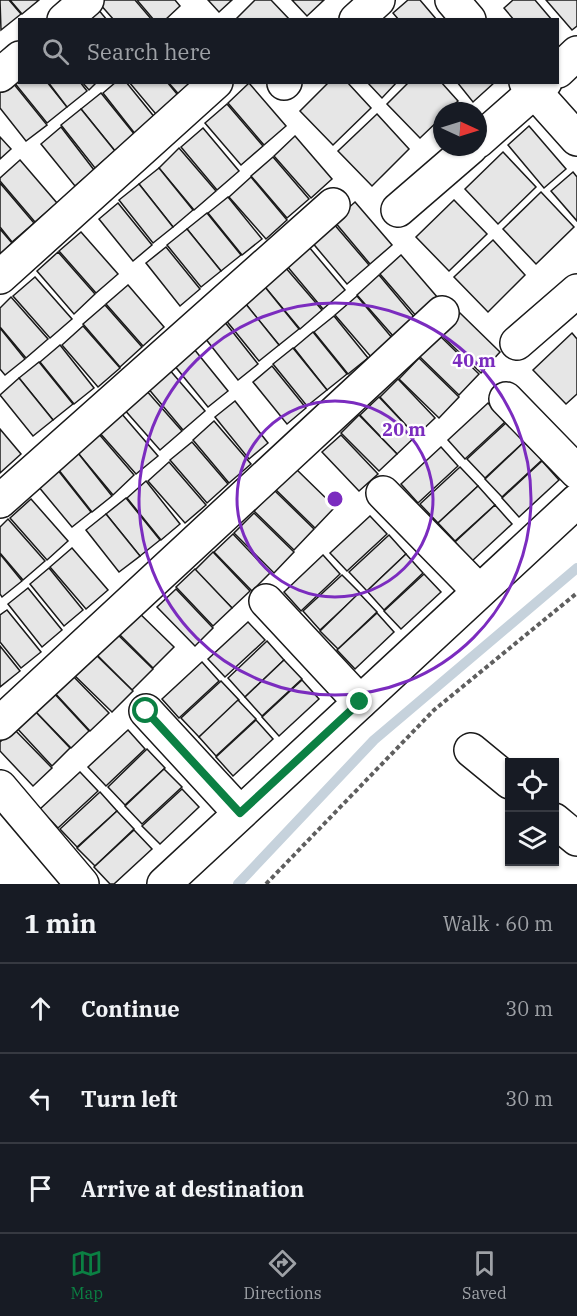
<!DOCTYPE html>
<html lang="en">
<head>
<meta charset="utf-8">
<style>
	:root { --surface:#171b24; --page:#242831; --text:#f1f3f6; --muted:#9ea1a6; --line:#363941; --accent:#0b8043 }
	body { margin:0; font-family:"IBM Plex Serif",serif; background:var(--page); color:var(--text) }
	.controls { position:absolute; right:18px; bottom:18px; display:grid; overflow:hidden; border-radius:0px; box-shadow:0 2px 4px #0004 }
	.controls button { width:54px; height:54px; display:grid; place-items:center; padding:0; border:0; border-bottom:2px solid var(--line); background:var(--surface); color:var(--text); font:30px sans-serif }
	.compass { position:absolute; left:433px; top:102px; width:54px; height:54px; border-radius:50%; background:var(--surface); box-shadow:0 2px 4px #0004; rotate:94deg }
	.stop { position:absolute; width:18px; height:18px; margin:-14px; border:4px solid #0b8043; border-radius:50%; background:#fff }
	.stop.end { background:#0b8043; border-color:#fff; box-shadow:0 2px 6px #0008 }
	.list { margin:0; padding:0; list-style:none }
	h2 { display:flex; justify-content:space-between; align-items:center; height:78px; margin:0; padding:0 24px; font-size:26px }
	h2 small { font-size:20px; font-weight:400; color:var(--muted) }
	.list li { display:grid; grid-template-columns:39px 1fr auto; gap:18px; align-items:center; box-sizing:border-box; height:90px; padding:0 24px; border-top:2px solid var(--line) }
	.list b { display:block; font-size:22px; white-space:nowrap }
	.list em { font-size:20px; font-style:normal; color:var(--muted) }
	.icon { flex:none; width:33px; height:33px; fill:none; stroke:currentColor; stroke-width:2; stroke-linecap:round; stroke-linejoin:round }
	.map { position:relative; flex:none; width:577px; height:884px; overflow:hidden }
	.search { position:absolute; background:var(--surface); box-shadow:0 2px 4px #0004; left:18px; right:18px; top:18px; height:66px; display:flex; align-items:center; gap:15px; box-sizing:border-box; padding:0 21px; border-radius:0px; color:var(--muted); font-size:22px }
	.sheet { height:348px; background:var(--surface) }
	nav { display:flex; justify-content:space-around; align-items:center; box-sizing:border-box; height:84px; border-top:2px solid var(--line); background:var(--surface); font-size:16px; color:var(--muted) }
	nav a { display:grid; justify-items:center; gap:3px }
	nav .on { color:var(--accent) }
	.map>svg:first-child { display:block }
	.lines { fill:none; stroke-linecap:round; stroke-linejoin:round }
	.stream { stroke:#c6d2dc; stroke-width:10 }
	.building { fill:#e6e6e6; stroke:#1a1a1a; stroke-width:1.5 }
	.minor-casing { stroke:#1a1a1a; stroke-width:36 }
	.path { stroke:#5f5f5f; stroke-width:4; stroke-dasharray:4.5 3; stroke-linecap:butt }
	.minor { stroke:#fff; stroke-width:33 }
	.route { stroke:#0b8043; stroke-width:8 }
	.ring { fill:none; stroke:#7b2cbf; stroke-width:3 }
	.centre { fill:#7b2cbf; stroke:#fff; stroke-width:3 }
	.ring-label { font-size:18px; text-anchor:middle; font-weight:bold; fill:#7b2cbf; stroke:#fff; stroke-width:4.5; stroke-linejoin:round; paint-order:stroke }
</style>
</head>
<body>
<div class="map">
<svg width="577" height="884" viewBox="0 0 577 884">
	<rect width="100%" height="100%" fill="#fff"/>
	<g class="lines">
		<polyline class="stream" points="238,884 374,740 577,568"/>
	</g>
	<g class="building">
		<polygon points="0,0 9,0 21,14 1,30"/>
		<polygon points="10,0 39,0 22,14"/>
		<polygon points="102,0 135,0 152,20 114,20 99,3"/>
		<polygon points="137,0 175,0 180,6 165,20 154,20"/>
		<polygon points="208,0 232,0 219,12"/>
		<polygon points="255,0 271,0 290,20 235,20"/>
		<polygon points="292,0 324,0 307,16"/>
		<polygon points="408,0 420,0 437,20 399,20 393,13"/>
		<polygon points="513,0 535,0 552,20 514,20 504,8"/>
		<polygon points="546,0 577,0 577,26 572,30"/>
		<polygon points="97,8 107,20 84,20"/>
		<polygon points="20,76 20,82 47,82 67,107 47,123 13,81"/>
		<polygon points="48,82 80,82 87,91 67,107"/>
		<polygon points="82,82 97,82 89,90"/>
		<polygon points="116,82 126,82 156,119 136,135 103,93"/>
		<polygon points="129,82 167,82 182,100 160,119"/>
		<polygon points="168,82 200,82 182,98"/>
		<polygon points="329,82 347,82 371,108 333,145 300,111"/>
		<polygon points="367,82 397,82 382,98"/>
		<polygon points="409,82 441,82 458,101 448,111 442,111 442,117 420,138 387,104"/>
		<polygon points="457,82 495,82 473,102"/>
		<polygon points="13,83 47,125 26,141 0,108 0,93"/>
		<polygon points="249,83 286,126 264,145 228,103"/>
		<polygon points="101,93 135,135 115,151 81,109"/>
		<polygon points="227,104 263,146 241,165 205,123"/>
		<polygon points="81,109 115,151 95,168 61,125"/>
		<polygon points="377,114 409,149 372,186 338,151"/>
		<polygon points="529,126 566,169 544,188 508,145"/>
		<polygon points="61,127 94,170 75,186 41,144"/>
		<polygon points="203,128 239,171 217,190 181,147"/>
		<polygon points="295,136 332,179 311,198 274,156"/>
		<polygon points="0,137 11,149 0,159"/>
		<polygon points="179,148 216,191 194,210 159,168"/>
		<polygon points="503,152 536,187 498,224 465,189"/>
		<polygon points="273,157 309,199 287,218 251,176"/>
		<polygon points="20,160 57,203 35,222 0,181 0,178"/>
		<polygon points="159,168 193,210 173,227 139,184"/>
		<polygon points="573,172 577,177 577,221 551,191"/>
		<polygon points="251,177 287,220 266,239 229,197"/>
		<polygon points="0,183 34,223 12,242 0,227"/>
		<polygon points="139,184 173,227 153,243 119,200"/>
		<polygon points="541,192 574,227 536,264 503,229"/>
		<polygon points="228,197 262,239 242,255 208,213"/>
		<polygon points="454,200 487,234 449,271 416,237"/>
		<polygon points="355,202 392,245 370,264 334,221"/>
		<polygon points="118,203 152,245 133,261 99,219"/>
		<polygon points="207,213 241,255 221,271 187,229"/>
		<polygon points="333,223 369,265 347,284 311,241"/>
		<polygon points="0,229 12,243 0,254"/>
		<polygon points="187,229 221,271 201,287 167,245"/>
		<polygon points="81,232 118,274 96,293 59,251"/>
		<polygon points="493,240 525,275 488,312 454,277"/>
		<polygon points="166,247 200,289 180,306 146,263"/>
		<polygon points="309,247 345,290 323,309 287,266"/>
		<polygon points="58,252 95,294 74,314 37,271"/>
		<polygon points="401,255 438,298 417,317 380,274"/>
		<polygon points="285,267 322,310 300,329 265,287"/>
		<polygon points="379,275 415,318 394,337 357,295"/>
		<polygon points="35,277 72,319 50,338 13,296"/>
		<polygon points="128,285 164,327 143,346 106,304"/>
		<polygon points="265,287 299,329 279,345 245,303"/>
		<polygon points="357,296 393,339 372,358 335,315"/>
		<polygon points="11,297 48,339 26,358 0,327 0,308"/>
		<polygon points="245,303 279,345 259,361 225,319"/>
		<polygon points="105,305 142,347 120,367 83,324"/>
		<polygon points="460,313 500,352 481,373 440,334"/>
		<polygon points="334,316 368,358 348,374 314,332"/>
		<polygon points="224,321 258,364 238,380 205,338"/>
		<polygon points="83,326 120,368 98,387 62,345"/>
		<polygon points="0,328 25,359 5,375 0,369"/>
		<polygon points="313,332 347,374 327,390 294,348"/>
		<polygon points="572,333 577,339 577,394 566,404 533,370"/>
		<polygon points="439,335 479,374 459,395 419,356"/>
		<polygon points="60,345 94,388 74,404 40,362"/>
		<polygon points="293,348 327,390 307,406 273,364"/>
		<polygon points="194,349 228,391 208,407 174,365"/>
		<polygon points="419,358 459,397 439,418 399,379"/>
		<polygon points="39,362 73,404 53,420 19,378"/>
		<polygon points="272,366 306,408 287,424 253,382"/>
		<polygon points="168,368 205,411 183,430 147,387"/>
		<polygon points="19,378 53,420 33,436 0,395"/>
		<polygon points="398,379 435,418 416,436 380,397"/>
		<polygon points="145,389 182,431 160,450 123,408"/>
		<polygon points="379,397 416,436 397,454 360,415"/>
		<polygon points="235,401 268,443 249,459 215,417"/>
		<polygon points="488,403 505,422 465,459 448,440"/>
		<polygon points="121,413 158,456 136,474 99,432"/>
		<polygon points="359,415 397,454 379,471 341,433"/>
		<polygon points="214,421 251,464 229,483 193,440"/>
		<polygon points="507,422 525,441 485,478 467,459"/>
		<polygon points="0,429 21,454 0,473"/>
		<polygon points="98,433 134,475 113,495 78,453"/>
		<polygon points="341,435 378,474 359,491 322,452"/>
		<polygon points="192,442 228,484 207,503 170,460"/>
		<polygon points="524,442 542,460 502,497 485,479"/>
		<polygon points="441,447 458,466 418,503 401,484"/>
		<polygon points="78,453 112,496 92,512 58,469"/>
		<polygon points="542,461 559,480 519,517 502,498"/>
		<polygon points="169,462 206,505 185,523 148,481"/>
		<polygon points="460,467 478,486 438,523 420,504"/>
		<polygon points="295,468 335,507 315,528 275,489"/>
		<polygon points="57,469 91,512 72,527 38,486"/>
		<polygon points="146,481 180,524 161,540 127,498"/>
		<polygon points="478,486 495,505 455,541 438,523"/>
		<polygon points="274,490 314,529 294,550 254,511"/>
		<polygon points="126,498 160,540 140,556 106,514"/>
		<polygon points="31,499 68,541 47,560 10,518"/>
		<polygon points="495,505 512,524 472,561 455,542"/>
		<polygon points="254,513 294,552 274,573 234,533"/>
		<polygon points="106,514 140,556 119,572 86,530"/>
		<polygon points="370,516 387,534 347,571 330,553"/>
		<polygon points="8,519 45,561 23,580 0,553 0,527"/>
		<polygon points="233,534 270,573 252,591 214,552"/>
		<polygon points="389,535 406,554 367,591 349,572"/>
		<polygon points="72,548 108,590 86,609 50,567"/>
		<polygon points="213,552 250,591 232,608 195,570"/>
		<polygon points="0,554 22,581 2,597 0,594"/>
		<polygon points="406,554 423,573 384,610 367,591"/>
		<polygon points="323,555 340,574 301,611 284,592"/>
		<polygon points="49,568 83,610 64,626 30,584"/>
		<polygon points="195,569 232,608 213,626 176,587"/>
		<polygon points="424,574 441,592 401,629 384,611"/>
		<polygon points="342,575 360,593 320,630 303,611"/>
		<polygon points="28,588 62,630 42,647 8,604"/>
		<polygon points="176,589 213,628 195,646 157,607"/>
		<polygon points="359,593 377,612 338,649 320,631"/>
		<polygon points="134,608 174,647 153,668 113,628"/>
		<polygon points="7,610 41,652 21,668 0,642 0,615"/>
		<polygon points="377,613 394,632 355,669 337,650"/>
		<polygon points="248,622 265,640 225,677 208,659"/>
		<polygon points="113,630 153,669 132,690 93,651"/>
		<polygon points="267,641 284,660 245,697 228,678"/>
		<polygon points="0,646 20,671 0,687"/>
		<polygon points="93,652 133,691 112,712 72,673"/>
		<polygon points="284,660 302,679 262,716 245,697"/>
		<polygon points="202,662 219,681 179,718 162,699"/>
		<polygon points="71,674 109,713 90,731 53,691"/>
		<polygon points="302,680 319,699 279,736 262,717"/>
		<polygon points="221,681 239,700 199,737 181,718"/>
		<polygon points="52,691 89,731 71,748 33,709"/>
		<polygon points="238,700 256,719 216,756 199,737"/>
		<polygon points="33,709 70,748 52,766 15,726"/>
		<polygon points="256,720 273,739 233,776 216,757"/>
		<polygon points="14,729 52,768 33,786 0,751 0,742"/>
		<polygon points="128,730 145,749 106,786 88,767"/>
		<polygon points="147,749 165,768 125,805 108,787"/>
		<polygon points="164,769 182,787 142,824 125,806"/>
		<polygon points="80,772 98,791 58,828 40,809"/>
		<polygon points="182,789 199,807 160,844 142,826"/>
		<polygon points="100,792 117,811 77,847 60,829"/>
		<polygon points="117,811 134,829 95,866 77,848"/>
		<polygon points="134,830 152,849 114,884 110,884 94,867"/>
	</g>
	<g class="lines">
		<g class="minor-casing">
			<g id="minor">
				<polyline points="452,0 469,20"/>
				<polyline points="64,20 87,0"/>
				<polyline points="356,20 378,0"/>
				<polyline points="558,71 577,53"/>
				<polyline points="0,75 20,58"/>
				<polyline points="526,82 577,139"/>
				<polyline points="284,83 285,82"/>
				<polyline points="478,141 545,82"/>
				<polyline points="398,210 471,147"/>
				<polyline points="0,277 216,82"/>
				<polyline points="517,343 577,291"/>
				<polyline points="506,399 577,472"/>
				<polyline points="383,493 479,591"/>
				<polyline points="0,501 333,205"/>
				<polyline points="266,601 360,702"/>
				<polyline points="146,711 240,813"/>
				<polyline points="0,723 442,313"/>
				<polyline points="471,750 510,782"/>
				<polyline points="0,787 82,884"/>
				<polyline points="554,820 577,839"/>
				<polyline points="164,884 577,501"/>
			</g>
		</g>
		<polyline class="path" points="266,884 434,710 577,593"/>
		<use href="#minor" class="minor"/>
	</g>
	<g class="lines">
		<polyline class="route" points="146,711 240,813 360,702"/>
	</g>
	<g class="ring">
		<circle cx="335" cy="499" r="98"/>
		<circle cx="335" cy="499" r="196"/>
	</g>
	<circle cx="335" cy="499" r="9" class="centre"/>
	<g class="ring-label">
		<text x="474" y="367">40 m</text>
		<text x="404" y="436">20 m</text>
	</g>
</svg>
<div class="controls">
<button><svg class="icon" aria-label="locate" viewBox="0 0 24 24"><circle cx="12" cy="12" r="6"/><path d="M12 2v4M12 18v4M2 12h4M18 12h4"/></svg></button>
<button><svg class="icon" aria-label="layers" viewBox="0 0 24 24"><path d="M12 4l9 5-9 5-9-5zM3 14l9 5 9-5"/></svg></button>
</div>
<svg class="compass" viewBox="-18 -18 36 36"><path d="M0-13l5 13h-10z" fill="#e53935"/><path d="M0 13l5-13h-10z" fill="#9ea1a6"/></svg>
<div class="stop" style="left:146px;top:711px"></div>
<div class="stop end" style="left:360px;top:702px"></div>
<div class="search"><svg class="icon" aria-label="search" viewBox="0 0 24 24"><circle cx="10" cy="10" r="6"/><path d="M15 15l6 6"/></svg>Search here</div>
</div>
<section class="sheet">
<h2>1 min<small>Walk · 60 m</small></h2>
<ul class="list">
<li><svg class="icon" aria-label="ahead" viewBox="0 0 24 24"><path d="M12 20V5M6 11l6-6 6 6"/></svg><div><b>Continue</b></div><em>30 m</em></li>
<li><svg class="icon" aria-label="left" viewBox="0 0 24 24"><path d="M17 20v-9H6M10 6l-5 5 5 5"/></svg><div><b>Turn left</b></div><em>30 m</em></li>
<li><svg class="icon" aria-label="arrive" viewBox="0 0 24 24"><path d="M6 21V4h12l-3 4 3 4H6"/></svg><div><b>Arrive at destination</b></div></li>
</ul>
</section>
<nav>
<a class="on"><svg class="icon" aria-label="map" viewBox="0 0 24 24"><path d="M3 6l6-2 6 2 6-2v14l-6 2-6-2-6 2zM9 4v14M15 6v14"/></svg>Map</a>
<a><svg class="icon" aria-label="directions" viewBox="0 0 24 24"><path d="M12 3l9 9-9 9-9-9zM9 14v-3h6M13 9l2 2-2 2"/></svg>Directions</a>
<a><svg class="icon" aria-label="saved" viewBox="0 0 24 24"><path d="M7 4h10v16l-5-4-5 4z"/></svg>Saved</a>
</nav>
</body>
</html>
